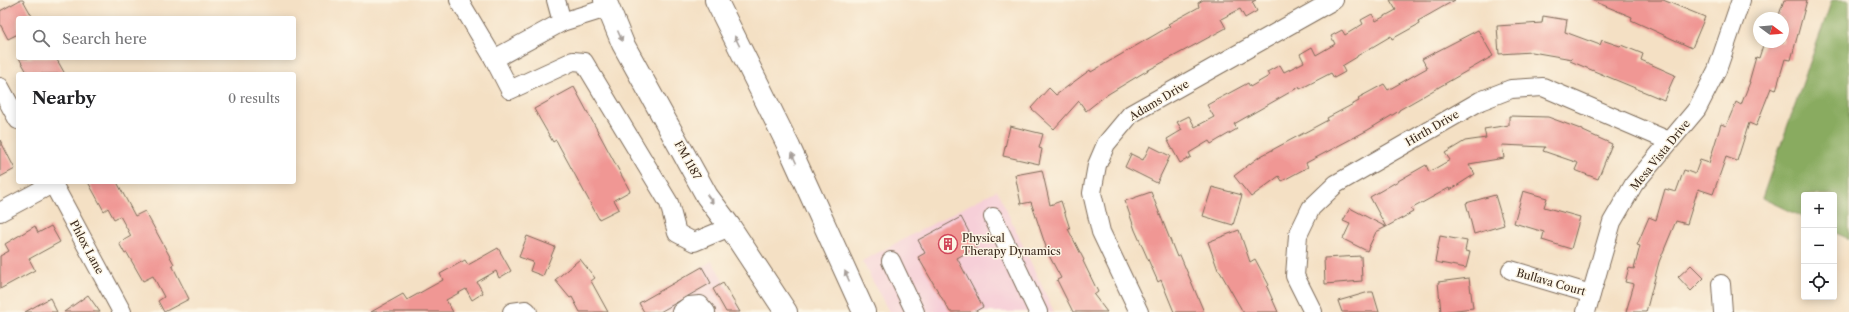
<!DOCTYPE html>
<html lang="en">
<head>
<meta charset="utf-8">
<style>
	:root { --surface:#fff; --page:#f2f2f2; --text:#202124; --muted:#757577; --line:#e0e0e0 }
	body { margin:0; font-family:"Libre Caslon Text",serif; background:var(--page); color:var(--text) }
	.controls { position:absolute; right:12px; bottom:12px; display:grid; overflow:hidden; border-radius:4px; box-shadow:0 2px 10px #0003 }
	.controls button { width:36px; height:36px; display:grid; place-items:center; padding:0; border:0; border-bottom:1px solid var(--line); background:var(--surface); color:var(--text); font:20px sans-serif }
	.compass { position:absolute; left:1753px; top:12px; width:36px; height:36px; border-radius:50%; background:var(--surface); box-shadow:0 2px 10px #0003; rotate:106deg }
	.list { margin:0; padding:0; list-style:none }
	h2 { display:flex; justify-content:space-between; align-items:center; height:52px; margin:0; padding:0 16px; font-size:17px }
	h2 small { font-size:13px; font-weight:400; color:var(--muted) }
	.icon { flex:none; width:22px; height:22px; fill:none; stroke:currentColor; stroke-width:2; stroke-linecap:round; stroke-linejoin:round }
	.map { position:relative; flex:none; width:1849px; height:312px; overflow:hidden }
	.search { position:absolute; background:var(--surface); box-shadow:0 2px 10px #0003; left:16px; top:16px; width:280px; height:44px; display:flex; align-items:center; gap:10px; box-sizing:border-box; padding:0 14px; border-radius:4px; color:var(--muted); font-size:15px }
	.panel { position:absolute; background:var(--surface); box-shadow:0 2px 10px #0003; left:16px; top:72px; width:280px; height:112px; border-radius:4px }
	.map>svg:first-child { display:block }
	.built { fill:#f6cfd8 }
	.forest { fill:#89ab60; stroke:#626a3f }
	.building { fill:#f09794 }
	.lines { fill:none; stroke-linecap:round; stroke-linejoin:round }
	.minor-casing { stroke:#7c6a58; stroke-width:20 }
	.major-casing { stroke:#7c6a58; stroke-width:24 }
	.minor { stroke:#fff; stroke-width:18 }
	.major { stroke:#fff; stroke-width:22 }
	.oneway { fill:#a79f9a }
	.labels { text-anchor:middle; dominant-baseline:central; stroke-width:3; stroke-linejoin:round; paint-order:stroke }
	.street-label { font-size:11px; fill:#3b2a1e; stroke:#fcf5e5 }
	.poi-label { font-size:11px; fill:#3b2a1e; stroke:#fcf5e5; text-anchor:start }
</style>
</head>
<body>
<div class="map">
<svg width="1849" height="312" viewBox="0 0 1849 312">
	<rect width="100%" height="100%" fill="#fcf5e5"/>
	<filter id="ink" filterUnits="userSpaceOnUse"><feTurbulence type="fractalNoise" baseFrequency=".025" numOctaves="2"/><feDisplacementMap in="SourceGraphic" scale="8" xChannelSelector="R" yChannelSelector="G"/><feConvolveMatrix kernelMatrix="1 2 1 2 8 2 1 2 1" color-interpolation-filters="sRGB"/></filter>
	<filter id="wash" filterUnits="userSpaceOnUse"><feTurbulence type="fractalNoise" baseFrequency=".012" numOctaves="4" result="noise"/><feDisplacementMap in="SourceGraphic" scale="16" xChannelSelector="R" yChannelSelector="G"/><feGaussianBlur stdDeviation="0.9" result="paint"/><feColorMatrix in="noise" values="0 0 0 0 0 0 0 0 0 0 0 0 0 0 0 0 0 1.4 0 .05"/><feComposite in="paint" operator="in"/></filter>
	<g filter="url(#wash)">
		<rect width="100%" height="100%" fill="#f4e0c4"/>
		<g class="built">
			<polygon points="997,190 1054,312 889,312 862,261"/>
			<polygon points="712,261 742,312 645,312 640,302"/>
		</g>
		<polygon class="forest" points="1832,0 1849,0 1849,239 1834,232 1834,195 1804,195 1804,218 1762,198"/>
		<g id="blocks">
			<g class="building">
				<polygon points="20,0 23,0 33,18 18,18 18,34 8,39 0,24 0,11"/>
				<polygon points="1203,0 1256,0 1252,2 1257,11 1245,18 1240,9 1221,19 1226,28 1143,73 1105,96 1086,111 1079,101 1054,129 1031,108 1049,88 1056,95 1090,70 1091,72 1170,26 1168,24 1199,7 1198,3"/>
				<polygon points="1390,0 1455,0 1418,21 1419,24 1392,39 1391,36 1357,56 1357,57 1342,66 1345,72 1334,78 1331,73 1300,89 1299,87 1234,124 1237,129 1211,144 1209,141 1189,153 1191,157 1180,163 1167,139 1182,130 1177,122 1189,116 1195,127 1214,117 1207,105 1248,83 1250,87 1269,76 1267,72 1280,65 1284,72 1304,62 1300,54 1312,47 1316,55 1335,44 1331,36 1342,30 1345,35 1363,24 1361,20 1372,14 1376,21 1396,10"/>
				<polygon points="1591,0 1663,0 1705,17 1692,48 1631,20 1632,17"/>
				<polygon points="1784,0 1807,0 1791,60 1785,59 1776,90 1771,88 1756,126 1749,123 1737,161 1726,157 1713,194 1698,189 1687,224 1676,221 1659,262 1646,312 1626,312 1634,284 1625,282 1629,268 1634,269 1640,246 1637,245 1649,217 1656,220 1665,189 1676,192 1684,170 1695,174 1700,160 1709,163 1721,124 1726,126 1736,102 1741,105 1750,82 1749,82 1756,57 1759,58 1764,42 1783,42 1783,18 1778,18"/>
				<polygon points="1543,16 1567,20 1565,32 1600,45 1602,40 1620,46 1621,45 1643,54 1641,60 1675,75 1664,100 1570,61 1572,59 1532,52 1499,54 1497,26 1542,23"/>
				<polygon points="1478,30 1493,56 1399,110 1399,111 1368,130 1306,163 1308,167 1282,181 1279,176 1251,197 1234,176 1259,157 1328,120 1327,118 1359,101 1358,98 1384,84 1388,90 1427,68 1422,59"/>
				<polygon points="19,58 56,58 65,74 28,74"/>
				<polygon points="574,87 630,191 614,200 619,209 599,219 556,140 553,142 534,109"/>
				<polygon points="1509,116 1548,117 1583,130 1583,131 1612,144 1598,179 1575,170 1578,163 1543,151 1545,147 1502,145 1504,158 1469,164 1475,174 1450,190 1449,188 1411,209 1413,212 1386,227 1370,197 1426,165 1429,172 1450,160 1445,153 1465,141 1486,138 1484,129 1509,125"/>
				<polygon points="1010,126 1043,134 1039,148 1042,149 1039,164 1003,156"/>
				<polygon points="0,140 15,169 0,177"/>
				<polygon points="1150,146 1170,156 1157,183 1125,167 1131,154 1143,160"/>
				<polygon points="1042,170 1050,205 1061,201 1070,229 1068,229 1084,260 1083,261 1098,292 1094,295 1107,312 1073,312 1057,280 1061,278 1045,248 1046,247 1031,202 1021,204 1015,175"/>
				<polygon points="88,182 117,182 135,216 145,211 174,264 172,265 189,299 164,312 158,301 164,297 153,276 143,281 127,253 125,254 119,243 131,236 120,216 114,219 108,208 104,211"/>
				<polygon points="1212,187 1242,195 1233,225 1203,216"/>
				<polygon points="1523,191 1547,198 1544,207 1580,217 1571,249 1542,240 1544,232 1514,223"/>
				<polygon points="1151,192 1177,257 1180,255 1204,312 1174,312 1161,280 1158,282 1135,230 1125,201"/>
				<polygon points="1495,195 1504,225 1474,234 1466,203"/>
				<polygon points="1350,208 1386,227 1376,232 1367,251 1343,239 1350,224 1343,221"/>
				<polygon points="961,217 977,247 957,258 983,307 974,312 950,312 918,257 925,253 918,240"/>
				<polygon points="35,226 38,233 51,226 60,242 29,259 35,270 0,289 0,256 9,251 5,244"/>
				<polygon points="1239,230 1250,262 1255,259 1269,285 1267,287 1278,312 1243,312 1219,270 1218,270 1208,242"/>
				<polygon points="527,236 555,247 543,276 530,271 533,262 519,257"/>
				<polygon points="1440,236 1467,241 1465,251 1470,252 1466,268 1435,262"/>
				<polygon points="498,248 511,271 499,278 496,271 477,282 483,293 472,300 466,289 446,300 453,312 371,312 403,294 407,300 443,280 440,274 465,260 468,265"/>
				<polygon points="1361,256 1362,281 1325,284 1324,258"/>
				<polygon points="580,259 595,278 591,281 608,312 580,312 572,297 570,298 555,280"/>
				<polygon points="1691,265 1704,278 1691,291 1678,277"/>
				<polygon points="702,267 711,283 660,312 644,312 639,303"/>
				<polygon points="1469,278 1473,308 1441,312 1438,282"/>
				<polygon points="723,283 740,312 726,312 713,289"/>
				<polygon points="1369,292 1373,292 1379,312 1342,312 1338,301"/>
				<polygon points="88,295 100,312 64,312"/>
				<polygon points="50,298 57,312 25,312"/>
			</g>
		</g>
	</g>
	<g filter="url(#ink)">
		<use href="#blocks" fill-opacity="0" stroke="#7c6a58" stroke-width="1"/>
		<g class="lines">
			<g class="minor-casing">
				<g id="minor">
					<polyline points="459,0 494,59"/>
					<polyline points="556,0 562,22 494,59 510,90 573,61 584,62 669,203 677,233 694,242 730,227"/>
					<polyline points="562,22 607,8"/>
					<polyline points="0,87 18,120"/>
					<polyline points="52,182 122,312"/>
					<polyline points="0,212 52,184"/>
					<polyline points="993,217 1038,312"/>
					<polyline points="891,261 915,312"/>
					<polyline points="1511,270 1591,294"/>
					<polyline points="1721,284 1723,312"/>
					<polyline points="512,312 526,310 528,312"/>
					<polyline points="681,312 689,306 700,305 706,312"/>
					<polyline points="1139,312 1101,232 1092,193 1097,165 1106,144 1131,114 1334,0"/>
					<polyline points="1313,312 1295,276 1298,235 1311,208 1336,184 1480,101 1511,89 1543,87 1669,141"/>
					<polyline points="1586,312 1612,222 1634,184 1697,109 1717,70 1741,0"/>
				</g>
			</g>
			<g class="major-casing">
				<g id="major">
					<polyline points="605,0 623,44 707,196 730,227 786,312"/>
					<polyline points="716,0 789,147 864,312"/>
				</g>
			</g>
			<use href="#minor" class="minor"/>
			<use href="#major" class="major"/>
		</g>
		<defs><path id="oneway-solid" d="M-6-.8H1V-3.2L6.5 0L1 3.2V.8H-6Z"/></defs>
		<g class="oneway">
			<use href="#oneway-solid" transform="translate(620 36) rotate(66)"/>
			<use href="#oneway-solid" transform="translate(737 41) rotate(-116)"/>
			<use href="#oneway-solid" transform="translate(794 158) rotate(-114)"/>
			<use href="#oneway-solid" transform="translate(710 199) rotate(55)"/>
			<use href="#oneway-solid" transform="translate(847 276) rotate(-114)"/>
		</g>
	</g>
	<defs>
		<g id="building-ring" transform="scale(1)"><circle r="9.5" fill="#fcf5e5" stroke="#d1495b" stroke-width="1.5"/><path d="M-4-6H4V6H1V3H-1V6H-4ZM-2.5-4.3h1.7v1.8h-1.7ZM.8-4.3h1.7v1.8H.8ZM-2.5-1h1.7V.8h-1.7ZM.8-1h1.7V.8H.8Z" fill="#d1495b"/></g>
	</defs>
	<g fill-rule="evenodd">
		<use href="#building-ring" x="948" y="244"/>
	</g>
	<g class="labels">
		<g class="street-label">
			<text transform="translate(1159 100) rotate(-31)">Adams Drive</text>
			<text transform="translate(1432 128) rotate(-30)">Hirth Drive</text>
			<text transform="translate(1660 155) rotate(-51)">Mesa Vista Drive</text>
			<text transform="translate(688 160) rotate(61)">FM 1187</text>
			<text transform="translate(87 247) rotate(62)">Phlox Lane</text>
			<text transform="translate(1551 282) rotate(16)">Bullava Court</text>
		</g>
		<g class="poi-label">
			<text x="962" y="238">Physical<tspan x="962" dy="13">Therapy Dynamics</tspan></text>
		</g>
	</g>
</svg>
<div class="controls">
<button>+</button>
<button>−</button>
<button><svg class="icon" aria-label="locate" viewBox="0 0 24 24"><circle cx="12" cy="12" r="6"/><path d="M12 2v4M12 18v4M2 12h4M18 12h4"/></svg></button>
</div>
<svg class="compass" viewBox="-18 -18 36 36"><path d="M0-13l5 13h-10z" fill="#e53935"/><path d="M0 13l5-13h-10z" fill="#757577"/></svg>
<div class="search"><svg class="icon" aria-label="search" viewBox="0 0 24 24"><circle cx="10" cy="10" r="6"/><path d="M15 15l6 6"/></svg>Search here</div>
<section class="panel">
<h2>Nearby<small>0 results</small></h2>
<ul class="list">
</ul>
</section>
</div>
</body>
</html>
